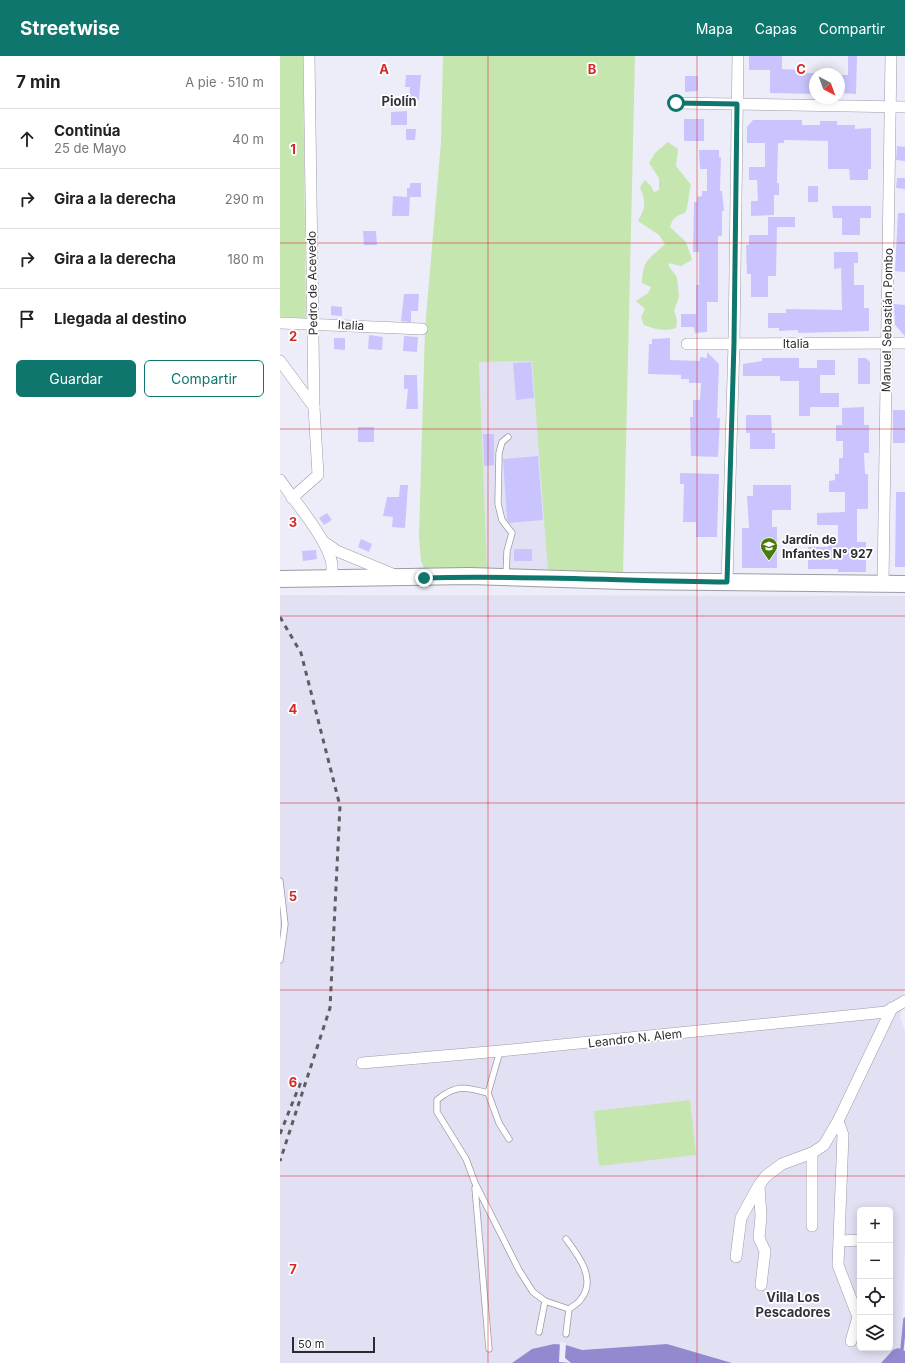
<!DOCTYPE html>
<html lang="es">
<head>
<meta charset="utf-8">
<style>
	:root { --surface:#fff; --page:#f2f2f2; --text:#222; --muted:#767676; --line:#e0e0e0; --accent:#0f766e }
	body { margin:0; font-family:Inter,sans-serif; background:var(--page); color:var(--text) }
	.controls { position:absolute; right:12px; bottom:12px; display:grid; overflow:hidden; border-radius:6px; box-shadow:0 2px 10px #0003 }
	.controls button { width:36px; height:36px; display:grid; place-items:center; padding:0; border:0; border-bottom:1px solid var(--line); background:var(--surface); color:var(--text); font:20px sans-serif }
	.compass { position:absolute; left:529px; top:12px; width:36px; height:36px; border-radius:50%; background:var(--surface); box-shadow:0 2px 10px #0003; rotate:139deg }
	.scale { position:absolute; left:12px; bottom:10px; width:83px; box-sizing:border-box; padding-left:4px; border:2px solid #2c2c30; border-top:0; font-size:11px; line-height:14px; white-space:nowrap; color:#2c2c30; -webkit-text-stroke:3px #fff; paint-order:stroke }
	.stop { position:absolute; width:12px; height:12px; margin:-9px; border:3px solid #0f766e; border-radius:50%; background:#fff }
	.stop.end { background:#0f766e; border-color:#fff; box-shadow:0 1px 4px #0008 }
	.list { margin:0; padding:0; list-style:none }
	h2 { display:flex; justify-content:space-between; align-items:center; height:52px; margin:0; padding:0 16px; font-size:17px }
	h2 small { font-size:13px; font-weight:400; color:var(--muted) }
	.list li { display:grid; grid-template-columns:26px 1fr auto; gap:12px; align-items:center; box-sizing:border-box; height:60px; padding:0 16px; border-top:1px solid var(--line) }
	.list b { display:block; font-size:15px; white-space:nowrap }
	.list p { margin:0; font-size:13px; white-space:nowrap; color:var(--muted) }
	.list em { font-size:13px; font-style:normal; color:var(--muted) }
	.actions { display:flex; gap:8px; padding:12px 16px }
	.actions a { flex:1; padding:9px 0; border:1px solid var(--accent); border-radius:6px; text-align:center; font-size:14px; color:var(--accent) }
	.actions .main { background:var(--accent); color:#fff }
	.icon { flex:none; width:22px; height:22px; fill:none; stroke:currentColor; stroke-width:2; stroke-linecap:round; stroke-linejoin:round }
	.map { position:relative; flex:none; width:625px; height:1307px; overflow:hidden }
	header { display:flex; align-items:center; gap:24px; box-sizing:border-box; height:56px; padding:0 20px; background:var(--accent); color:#fff }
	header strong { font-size:19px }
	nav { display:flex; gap:22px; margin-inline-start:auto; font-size:14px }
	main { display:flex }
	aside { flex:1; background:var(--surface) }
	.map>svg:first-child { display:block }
	.built { fill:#e2e1f4; fill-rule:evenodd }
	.green { fill:#c5e6ae }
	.water { fill:#928acf }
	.pier { fill:#ededf9 }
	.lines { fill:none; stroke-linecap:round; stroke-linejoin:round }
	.stream { stroke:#928acf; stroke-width:3.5 }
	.building { fill:#c9c4fe }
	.service-casing { stroke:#9c9ba6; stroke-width:7 }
	.minor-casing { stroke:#9c9ba6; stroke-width:12 }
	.secondary-casing { stroke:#9c9ba6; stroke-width:18 }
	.service { stroke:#fff; stroke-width:5.5 }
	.minor { stroke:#fff; stroke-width:11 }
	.secondary { stroke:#fff; stroke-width:16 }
	.rail { stroke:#5d5d63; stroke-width:3; stroke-dasharray:5 5; stroke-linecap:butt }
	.route { stroke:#0f766e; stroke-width:5 }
	.grid { fill:none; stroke:#d62828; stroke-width:1; stroke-opacity:0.55 }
	.labels { text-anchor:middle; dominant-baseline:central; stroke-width:3.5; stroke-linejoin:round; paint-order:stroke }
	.street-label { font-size:12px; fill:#2c2c30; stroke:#fff }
	.poi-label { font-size:12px; font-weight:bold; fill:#2c2c30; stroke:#fff; text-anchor:start }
	.neighbourhood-label { font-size:13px; font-weight:bold; fill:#34333c; stroke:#fff }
	.grid-label { font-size:13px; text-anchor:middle; font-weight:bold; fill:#d62828; stroke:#fff; stroke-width:3.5; stroke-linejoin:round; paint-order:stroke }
</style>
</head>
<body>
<header>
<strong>Streetwise</strong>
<nav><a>Mapa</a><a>Capas</a><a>Compartir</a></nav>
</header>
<main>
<aside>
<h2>7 min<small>A pie · 510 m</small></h2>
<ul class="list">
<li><svg class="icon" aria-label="ahead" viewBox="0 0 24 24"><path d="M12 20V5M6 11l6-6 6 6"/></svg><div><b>Continúa</b><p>25 de Mayo</p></div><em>40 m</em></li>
<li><svg class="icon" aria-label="right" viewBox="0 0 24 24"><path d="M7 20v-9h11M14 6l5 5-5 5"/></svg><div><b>Gira a la derecha</b></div><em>290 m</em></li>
<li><svg class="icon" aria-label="right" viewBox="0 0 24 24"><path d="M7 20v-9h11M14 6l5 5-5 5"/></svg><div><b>Gira a la derecha</b></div><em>180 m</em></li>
<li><svg class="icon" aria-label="arrive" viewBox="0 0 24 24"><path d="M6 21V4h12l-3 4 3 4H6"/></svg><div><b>Llegada al destino</b></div></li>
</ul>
<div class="actions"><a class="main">Guardar</a><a>Compartir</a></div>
</aside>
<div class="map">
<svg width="625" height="1307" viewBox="0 0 625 1307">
	<rect width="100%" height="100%" fill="#ededf9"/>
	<g class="built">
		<polygon points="253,305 268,516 207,512 199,306"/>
		<path d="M0,539l625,1v390l-5,32 5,13v207l-3,111 -9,1 -12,13h-149l-65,-19 -85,6 -16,-5 -34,4 -20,14h-232zM580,1154h30v138h-30z"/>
	</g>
	<g class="green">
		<polygon points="0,0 23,0 26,262 0,261"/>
		<polygon points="163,0 355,0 343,519 268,516 252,305 199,306 207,512 144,512 141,505 139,481 145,273 161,86"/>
		<path d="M388,86l10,7 -2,17 15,19c-3,10 -2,20 -6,28 -10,3 -12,5 -15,14l16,15 6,18 -11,6 -13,-3 2,5 7,9 2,20 -5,14 3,9 -1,8c-12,4 -21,1 -32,-3l-3,-8 4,-8 -9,-8 12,-8 3,-6 -9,-4c1,-25 7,-23 23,-39l-6,-9 -21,-14c8,-15 8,-18 2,-34l5,-7 6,6 3,6 5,-2v-12l-10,-15 6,-10z"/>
		<polygon points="410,1044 416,1099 319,1110 314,1055"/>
	</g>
	<g class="water">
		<polygon points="274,1288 286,1289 302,1294 387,1288 452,1307 232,1307 252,1293"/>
		<polygon points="618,1292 625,1295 625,1307 601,1307 613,1294"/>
	</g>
	<polygon class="pier" points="280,1286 286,1287 285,1302 291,1307 279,1306"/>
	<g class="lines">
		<polyline class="stream" points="622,1293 625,1263"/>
	</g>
	<g class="building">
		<polygon points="469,0 502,0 502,13 521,14 521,17 535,17 535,38 490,37 490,14 469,14"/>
		<polygon points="568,0 577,0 576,38 559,37 559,19 568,19"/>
		<polygon points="126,19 141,19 139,44 129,43 130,31 125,31"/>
		<polygon points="405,20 418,20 418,35 405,36"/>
		<polygon points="127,55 127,69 111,69 111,56"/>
		<rect x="404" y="63" width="20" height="22"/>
		<polygon points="473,64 522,64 522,69 540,69 540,65 557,65 557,69 575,69 575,73 591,72 591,113 588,113 588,124 570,124 569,113 548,113 548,85 504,84 504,87 498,87 497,127 499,127 499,139 494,139 494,159 471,160 471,145 478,145 477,124 469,124 469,111 485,111 485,87 467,87 467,71"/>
		<polygon points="126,73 136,73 135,84 126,84"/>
		<polygon points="617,90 625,91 625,105 616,104"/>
		<polygon points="419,94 439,94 439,101 441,101 440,135 442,135 444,155 442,155 442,180 438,180 438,246 427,246 427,276 415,277 414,271 401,271 401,258 416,258 416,229 419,229 419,196 413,196 414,146 417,146 417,141 422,140 422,135 427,135 427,113 420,113"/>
		<polygon points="617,122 625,122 625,133 616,132"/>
		<polygon points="130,127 141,127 141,141 130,141 129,160 112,160 113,140 127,141 127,132 130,132"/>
		<rect x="528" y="130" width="10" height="16"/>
		<polygon points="552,150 591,150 591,162 580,162 580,179 562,179 562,162 553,162"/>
		<polygon points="618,157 625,157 625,216 615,215"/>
		<polygon points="488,161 515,161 515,171 497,171 496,220 488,220 488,241 471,241 471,218 467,218 466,189 469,189 469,179 488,179"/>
		<polygon points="83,175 96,175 97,189 84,189"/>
		<polygon points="554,196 578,196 578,207 574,207 574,229 584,229 584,252 589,252 589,275 518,277 518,274 499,275 499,272 488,272 488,257 506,257 506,253 562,254 561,212 554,213"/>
		<polygon points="124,238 139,238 138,255 125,255 131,255 131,266 121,265"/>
		<polygon points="614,248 625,249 625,280 615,269"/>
		<polygon points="51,250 62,251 62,260 51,259"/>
		<polygon points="89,279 103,281 102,294 88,293"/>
		<polygon points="124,280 138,281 137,296 123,295"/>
		<polygon points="54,282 65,282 65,294 54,293"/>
		<polygon points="390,282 390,304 420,305 420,301 427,302 427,296 439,308 437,362 440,362 438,401 411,400 410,361 413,361 413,344 420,344 421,327 409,327 409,323 401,323 401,319 368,318 369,288 372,288 372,283"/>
		<polygon points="482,302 519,302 519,312 537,312 537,304 555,304 555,319 540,319 540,337 559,337 559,351 530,351 530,360 519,360 519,325 500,325 500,320 463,320 463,308 482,305"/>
		<polygon points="578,302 586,302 590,306 590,328 578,328"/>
		<polygon points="251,306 254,342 236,344 233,307"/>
		<polygon points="124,319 137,319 138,353 126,353 128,333 124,333"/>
		<polygon points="584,351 584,369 589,369 589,397 584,397 585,418 588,418 588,453 577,453 577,486 586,486 586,516 558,516 558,513 528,513 528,491 548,491 548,486 558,486 558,469 537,469 537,457 565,456 565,436 549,436 549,425 555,424 555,418 559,418 559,402 563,402 563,385 556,385 556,369 562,369 562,352"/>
		<rect x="613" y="354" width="12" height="33"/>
		<polygon points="466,359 491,359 492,377 495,377 495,393 470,393 470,377 466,377"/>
		<rect x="78" y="371" width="16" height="15"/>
		<polygon points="203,378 214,378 214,409 204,410"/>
		<polygon points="258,400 263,464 229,467 227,463 223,403"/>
		<polygon points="400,417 439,418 437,481 416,481 416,466 403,466 404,428 400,428"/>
		<polygon points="120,429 128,429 125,472 112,471 113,461 103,460 107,441 119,441"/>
		<polygon points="473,429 511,429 511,454 492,454 492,471 497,471 497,512 462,512 462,472 469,472 467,440 473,440"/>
		<polygon points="616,436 625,436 625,511 615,511"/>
		<polygon points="47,457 52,464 44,469 39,462"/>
		<polygon points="81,483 92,488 89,496 78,491"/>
		<rect x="234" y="493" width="18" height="12"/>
		<polygon points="36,494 37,503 23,505 22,495"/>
	</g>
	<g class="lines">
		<g class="service-casing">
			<g id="service">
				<polyline points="226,520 227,495 232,477 222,464 218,448 219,397 222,386 228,381"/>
				<polyline points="0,825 5,868 0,904"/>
				<polyline points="220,995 208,1037 219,1067 229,1083"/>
				<path d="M208,1037c-22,-6 -32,-9 -51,7v12l29,47 9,24 44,87 14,22 12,9 24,8 -3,25"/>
				<polyline points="195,1132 209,1293"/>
				<path d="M286,1183c12,16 31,40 15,60 -2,4 -8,7 -12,10"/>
				<polyline points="259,1276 265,1245"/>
			</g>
		</g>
		<g class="minor-casing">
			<g id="minor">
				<polyline points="396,47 625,51"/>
				<polyline points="0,267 142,273"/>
				<polyline points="407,288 625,287"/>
				<polyline points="0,305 34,351"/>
				<path d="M0,424c15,22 44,55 51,80 2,6 1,13 0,19"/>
				<polyline points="12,442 38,419 34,351 29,0"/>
				<polyline points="44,486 57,495 115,519"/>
				<polyline points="447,526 454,287 458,0"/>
				<polyline points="603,527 611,0"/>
				<polyline points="82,1007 220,995 606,956 625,945"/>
				<polyline points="558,1065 563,1079 558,1209 578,1261 571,1285"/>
				<polyline points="532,1097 532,1170"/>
				<polyline points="479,1130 481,1160 479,1182 485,1195 481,1229"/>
				<polyline points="561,1185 580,1184"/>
				<polyline points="456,1201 461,1162 479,1129 486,1120 502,1108 532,1097 544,1089 558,1065 612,952"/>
			</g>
		</g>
		<g class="secondary-casing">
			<polyline id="secondary" points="0,523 189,520 343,525 625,528"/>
		</g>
		<use href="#service" class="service"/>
		<use href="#minor" class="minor"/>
		<use href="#secondary" class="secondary"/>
		<g class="rail">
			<polyline points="0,561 21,597 60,750 50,952 0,1105"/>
			<polyline points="0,1078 22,1023"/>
		</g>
	</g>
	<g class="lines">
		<path class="route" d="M144,522c101,-3 202,3 303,4l7,-239 3,-239 -61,-1"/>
	</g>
	<path class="grid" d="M208,0v1307M417,0v1307M0,187h625M0,373h625M0,560h625M0,747h625M0,934h625M0,1120h625"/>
	<defs>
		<g id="school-pin" transform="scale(0.9)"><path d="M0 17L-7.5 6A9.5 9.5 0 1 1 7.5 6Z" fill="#487b09" stroke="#fff"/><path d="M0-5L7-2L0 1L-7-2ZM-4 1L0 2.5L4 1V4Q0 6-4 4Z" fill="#fff"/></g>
	</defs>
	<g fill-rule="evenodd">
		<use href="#school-pin" x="489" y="490"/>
	</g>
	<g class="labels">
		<g class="street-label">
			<text transform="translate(32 227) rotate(-91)">Pedro de Acevedo</text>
			<text transform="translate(607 264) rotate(-89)">Manuel Sebastián Pombo</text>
			<text transform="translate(71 269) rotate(3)">Italia</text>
			<text x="516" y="287">Italia</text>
			<text transform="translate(355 982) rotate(-6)">Leandro N. Alem</text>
		</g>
		<g class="poi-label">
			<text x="502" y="483">Jardín de<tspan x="502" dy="14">Infantes N° 927</tspan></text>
		</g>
		<g class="neighbourhood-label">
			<text x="119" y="45">Piolín</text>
			<text x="513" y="1241">Villa Los<tspan x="513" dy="15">Pescadores</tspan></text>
		</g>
	</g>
	<g class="grid-label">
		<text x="104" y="18">A</text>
		<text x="312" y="18">B</text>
		<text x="521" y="18">C</text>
		<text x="13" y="98">1</text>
		<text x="13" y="285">2</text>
		<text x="13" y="471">3</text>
		<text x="13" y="658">4</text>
		<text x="13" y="845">5</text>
		<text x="13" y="1031">6</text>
		<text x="13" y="1218">7</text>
	</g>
</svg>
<div class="controls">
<button>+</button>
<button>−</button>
<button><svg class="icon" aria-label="locate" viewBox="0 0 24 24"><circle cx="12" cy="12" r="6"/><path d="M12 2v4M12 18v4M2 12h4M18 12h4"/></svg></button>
<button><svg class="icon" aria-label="layers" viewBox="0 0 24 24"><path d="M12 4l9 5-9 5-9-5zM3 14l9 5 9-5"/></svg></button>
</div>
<svg class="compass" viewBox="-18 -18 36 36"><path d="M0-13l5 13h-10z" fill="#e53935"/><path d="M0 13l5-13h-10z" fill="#767676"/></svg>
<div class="scale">50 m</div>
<div class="stop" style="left:396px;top:47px"></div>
<div class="stop end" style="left:144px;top:522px"></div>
</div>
</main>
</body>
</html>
